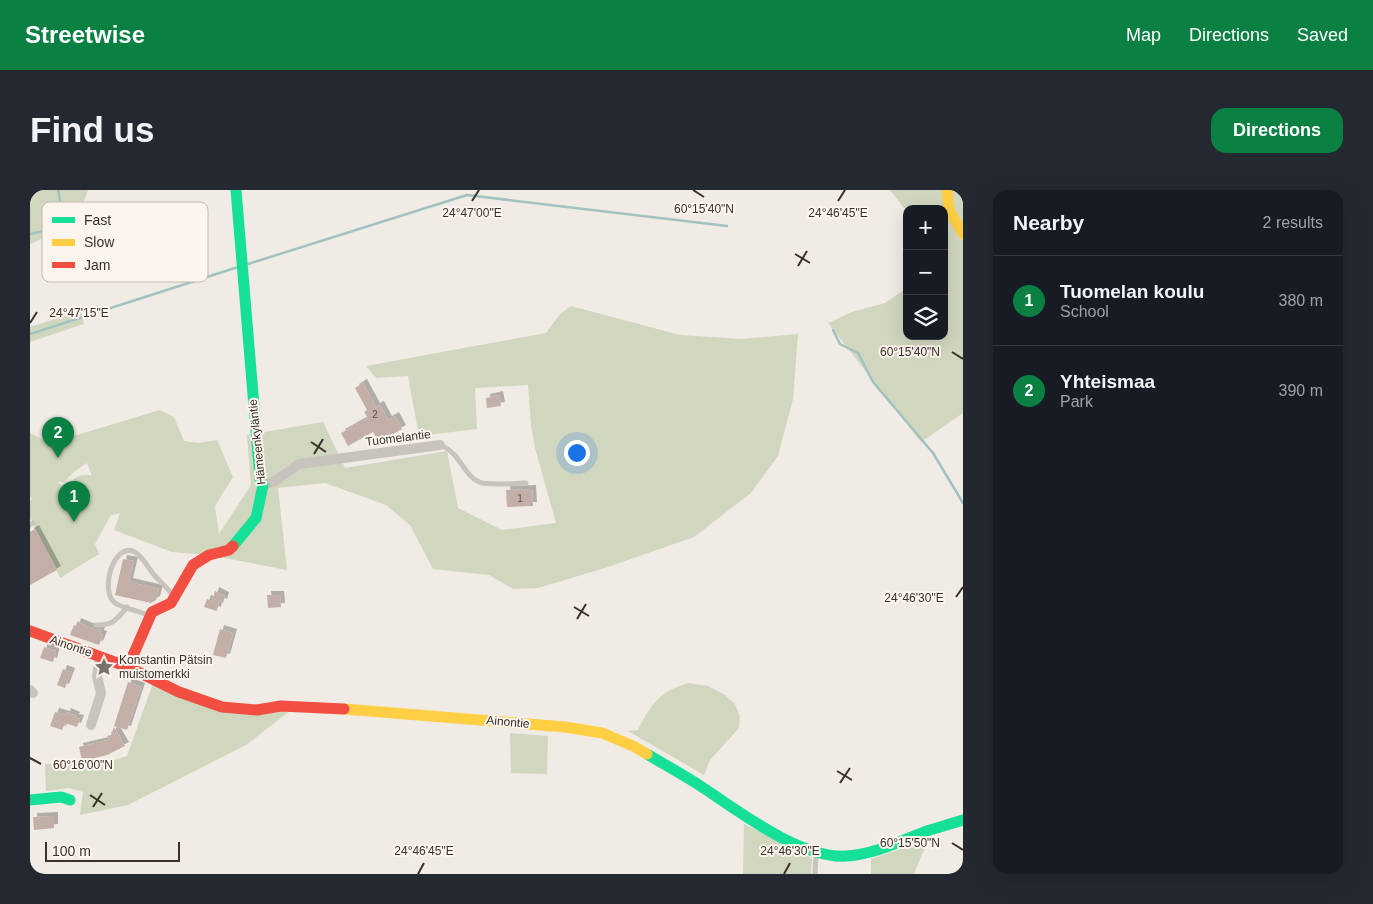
<!DOCTYPE html>
<html lang="en">
<head>
<meta charset="utf-8">
<style>
	:root { --surface:#171b24; --page:#242831; --text:#f1f3f6; --muted:#9ea1a6; --line:#363941; --accent:#0b8043 }
	body { margin:0; font-family:Helvetica,sans-serif; background:var(--page); color:var(--text) }
	.controls { position:absolute; right:15px; top:15px; display:grid; overflow:hidden; border-radius:10px; box-shadow:0 5px 20px #0002 }
	.controls button { width:45px; height:45px; display:grid; place-items:center; padding:0; border:0; border-bottom:1px solid var(--line); background:var(--surface); color:var(--text); font:25px sans-serif }
	.scale { position:absolute; left:15px; bottom:12px; width:135px; box-sizing:border-box; padding-left:5px; border:2px solid #3b302b; border-top:0; font-size:14px; line-height:18px; white-space:nowrap; color:#3b302b; -webkit-text-stroke:4px #fbf5ee; paint-order:stroke }
	.you { position:absolute; left:546px; top:262px; width:18px; height:18px; margin:-12px; border:4px solid #fff; border-radius:50%; background:#1a73e8; box-shadow:0 0 0 8px #1a73e833 }
	.badge { display:grid; place-items:center; width:32px; height:32px; border-radius:50%; background:var(--accent); color:#fff; font-size:16px; font-weight:700 }
	.pin { position:absolute; translate:-50% -41px; filter:drop-shadow(0 1px 2px #0008) }
	.pin::after { content:''; position:absolute; top:26px; width:18px; height:15px; background:inherit; clip-path:polygon(0 0,100% 0,50% 100%) }
	.list { margin:0; padding:0; list-style:none }
	h2 { display:flex; justify-content:space-between; align-items:center; height:65px; margin:0; padding:0 20px; font-size:21px }
	h2 small { font-size:16px; font-weight:400; color:var(--muted) }
	.list li { display:grid; grid-template-columns:32px 1fr auto; gap:15px; align-items:center; box-sizing:border-box; height:90px; padding:0 20px; border-top:1px solid var(--line) }
	.list b { display:block; font-size:19px; white-space:nowrap }
	.list p { margin:0; font-size:16px; white-space:nowrap; color:var(--muted) }
	.list em { font-size:16px; font-style:normal; color:var(--muted) }
	.icon { flex:none; width:28px; height:28px; fill:none; stroke:currentColor; stroke-width:2; stroke-linecap:round; stroke-linejoin:round }
	.map { position:relative; flex:none; width:933px; height:684px; overflow:hidden; border-radius:15px }
	header { display:flex; align-items:center; gap:30px; box-sizing:border-box; height:70px; padding:0 25px; background:var(--accent); color:#fff }
	header strong { font-size:24px }
	nav { display:flex; gap:28px; margin-inline-start:auto; font-size:18px }
	.intro { display:flex; align-items:center; justify-content:space-between; box-sizing:border-box; height:120px; padding:0 30px }
	h1 { margin:0; font-size:35px }
	.button { padding:12px 22px; border-radius:15px; background:var(--accent); color:#fff; font-size:18px; font-weight:700 }
	main { display:flex; gap:30px; padding:0 30px }
	aside { flex:1; background:var(--surface); border-radius:15px; box-shadow:0 5px 20px #0002 }
	.map>svg:first-child { display:block }
	.green { fill:#d1d6bf; fill-rule:evenodd }
	.lines { fill:none; stroke-linecap:round; stroke-linejoin:round }
	.stream { stroke:#a1c2c1; stroke-width:2.5 }
	.building { fill:#c3afa7; filter:url(#shadow) }
	.lane { stroke:#c9c3be; stroke-width:5 }
	.street { stroke:#c9c3be; stroke-width:10 }
	.fast { stroke:#16e098; stroke-width:11 }
	.slow { stroke:#ffcf43; stroke-width:11 }
	.jam { stroke:#f24e42; stroke-width:11 }
	.ticks { fill:none; stroke:#3b302b; stroke-width:2 }
	.labels { text-anchor:middle; dominant-baseline:central; stroke-width:4; stroke-linejoin:round; paint-order:stroke }
	.number-label { font-size:10px; fill:#5d504a }
	.street-label { font-size:12px; fill:#3b302b; stroke:#fbf5ee }
	.poi-label { font-size:12px; fill:#3b302b; stroke:#fbf5ee; text-anchor:start }
	.key { fill:#fbf5ee; stroke:#c1bab4; stroke-width:1 }
	.key-label { font-size:14px; fill:#3b302b }
	.ticks-label { font-size:12px; text-anchor:middle; fill:#3b302b; stroke:#fbf5ee; stroke-width:4; stroke-linejoin:round; paint-order:stroke }
</style>
</head>
<body>
<header>
<strong>Streetwise</strong>
<nav><a>Map</a><a>Directions</a><a>Saved</a></nav>
</header>
<div class="intro"><h1>Find us</h1><a class="button">Directions</a></div>
<main>
<div class="map">
<svg width="933" height="684" viewBox="0 0 933 684">
	<defs>
		<filter id="shadow"><feDropShadow dx="4" dy="-4" stdDeviation="0" flood-color="#0004"/></filter>
	</defs>
	<rect width="100%" height="100%" fill="#f0ebe5"/>
	<g class="green">
		<path d="M0,0h58c-10,32 -29,42 -58,54z"/>
		<polygon points="860,0 913,0 927,44 933,51 933,223 891,252 798,133 822,122 855,113 877,98 877,146 914,146 914,19 877,19 877,22"/>
		<polygon points="923,0 933,0 933,37 923,18"/>
		<path d="M541,116l109,29 63,4 55,-5 -5,65 -15,57 -27,37 -57,44 -89,31 -67,20 -25,1 -24,-14 -56,-6 -23,-44 -24,-20 -61,-22 -47,5 9,82 -78,-15 -37,-3 -58,-22 6,-17 -9,2 -16,29 4,10 -39,24 -30,-60v-18l2,-1 -2,-3v-63l12,6 15,2 103,-31 14,7 10,24 14,2 19,-3 16,37 -18,29 4,28 32,-49 -4,-50 76,-13 22,46 102,-17 11,57 44,22 54,-7 -21,-75 -4,-23 -3,-40 -53,3 2,41 -58,7 -11,-60 -32,2 -10,-12 180,-33 14,-19zM57,273l5,13c-12,-4 -22,3 -26,15l-8,-9h6l11,-11z"/>
		<polygon points="51,121 54,134 0,152 0,137"/>
		<polygon points="123,493 154,508 260,521 216,555 98,615 50,625 53,602 39,598 16,601 15,574 38,573 59,578 97,566"/>
		<path d="M659,493l19,3 17,9 10,9 5,13 -1,11 -29,32 -6,15 -76,-44 10,-1c13,-26 22,-39 51,-47z"/>
		<polygon points="480,543 518,546 517,584 481,583"/>
		<polygon points="714,634 782,668 781,684 713,684"/>
		<polygon points="898,650 884,684 841,684 841,669"/>
	</g>
	<g class="lines">
		<g class="stream">
			<polyline points="0,44 35,36 28,0"/>
			<polyline points="218,74 437,5 697,36"/>
			<polyline points="803,140 810,154 828,163 843,192 903,263 933,313"/>
			<polyline points="0,144 208,77"/>
		</g>
	</g>
	<g class="building">
		<polygon points="333,193 346,217 350,215 358,230 365,226 372,239 349,252 343,242 318,256 311,243 338,228 334,222 337,220 325,198"/>
		<polygon points="469,205 471,216 457,218 456,208"/>
		<polygon points="502,299 503,316 477,317 476,300"/>
		<polygon points="5,339 27,380 0,395 0,342"/>
		<polygon points="93,369 104,371 99,392 129,399 126,410 121,413 85,405"/>
		<polygon points="185,401 195,406 193,413 189,411 187,421 174,417 177,409 182,411"/>
		<polygon points="237,405 250,405 251,417 238,418"/>
		<polygon points="47,432 64,439 71,440 70,444 73,445 69,455 40,445 44,435 46,436"/>
		<polygon points="190,439 203,443 196,468 183,465"/>
		<polygon points="14,457 26,461 23,472 10,468"/>
		<polygon points="33,479 41,482 35,498 27,495"/>
		<polygon points="98,492 111,497 97,540 84,536"/>
		<polygon points="25,522 36,525 37,522 46,526 45,528 50,529 47,537 35,533 32,540 20,536"/>
		<polygon points="84,537 95,556 77,565 52,571 49,557 79,550 77,546 81,545"/>
		<polygon points="24,626 24,638 4,640 3,627"/>
	</g>
	<g class="lines">
		<g class="lane">
			<path d="M410,255c21,8 24,31 39,37 8,4 37,1 47,1"/>
			<polyline points="0,335 3,333"/>
			<path d="M118,425c-9,-4 -26,-7 -33,-12 -16,-12 -1,-62 20,-51 9,6 13,16 20,24 6,7 13,12 18,20"/>
			<path d="M66,435c17,1 21,-6 31,-18"/>
			<polyline points="785,684 786,663"/>
		</g>
		<g class="street">
			<polyline points="233,295 245,291 269,274 410,255"/>
			<polyline points="0,500 3,503"/>
			<polyline points="61,535 71,503 67,486 70,467"/>
		</g>
		<g class="fast">
			<polyline points="203,356 226,328 233,295 230,289 206,0"/>
			<path d="M617,564c18,11 37,21 55,33 38,25 98,72 145,69 29,-2 53,-15 80,-25 12,-4 24,-7 36,-11"/>
			<polyline points="0,610 31,607 40,610"/>
		</g>
		<g class="slow">
			<polyline points="917,0 919,20 933,44"/>
			<polyline points="314,519 535,537 572,543 603,556 617,564"/>
		</g>
		<g class="jam">
			<polyline points="0,441 98,477 149,502 192,517 227,520 251,516 314,519"/>
			<polyline points="98,477 122,422 141,413 163,375 179,365 199,360 203,356"/>
		</g>
	</g>
	<path class="ticks" d="M663,0l11,7M442,11l7,-11M808,11l7,-11M765,64l15,9M768,76l9,-15M0,133l7,-11M922,162l11,7M281,252l15,10M284,264l9,-15M926,407l7,-10M544,417l15,9M547,429l9,-15M0,568l11,6M807,581l15,9M810,593l10,-15M60,605l15,10M63,617l9,-14M922,653l11,7M388,684l6,-11M754,684l6,-11"/>
	<defs>
		<g id="sight-bare" transform="scale(1.5)"><path d="M0-6L1.8-2.2L6-1.7L2.9 1.2L3.7 5.4L0 3.3L-3.7 5.4L-2.9 1.2L-6-1.7L-1.8-2.2Z" fill="#7a716c" stroke="#fbf5ee" stroke-width="2.5" paint-order="stroke"/></g>
	</defs>
	<g fill-rule="evenodd">
		<use href="#sight-bare" x="74" y="477"/>
	</g>
	<g class="labels">
		<g class="number-label">
			<text x="345" y="224">2</text>
			<text x="490" y="308">1</text>
		</g>
		<g class="street-label">
			<text transform="translate(368 248) rotate(-7)">Tuomelantie</text>
			<text transform="translate(227 252) rotate(-96)">Hämeenkyläntie</text>
			<text transform="translate(41 456) rotate(19)">Ainontie</text>
			<text transform="translate(478 532) rotate(5)">Ainontie</text>
		</g>
		<g class="poi-label">
			<text x="89" y="470">Konstantin Pätsin<tspan x="89" dy="14">muistomerkki</tspan></text>
		</g>
	</g>
	<rect x="12" y="12" width="166" height="80" rx="8" class="key"/>
	<rect x="22" y="27" width="23" height="6" fill="#16e098"/>
	<rect x="22" y="49" width="23" height="7" fill="#ffcf43"/>
	<rect x="22" y="72" width="23" height="6" fill="#f24e42"/>
	<g class="key-label">
		<text x="54" y="35">Fast</text>
		<text x="54" y="57">Slow</text>
		<text x="54" y="80">Jam</text>
	</g>
	<g class="ticks-label">
		<text x="674" y="23">60°15'40"N</text>
		<text x="442" y="27">24°47'00"E</text>
		<text x="808" y="27">24°46'45"E</text>
		<text x="49" y="127">24°47'15"E</text>
		<text x="880" y="166">60°15'40"N</text>
		<text x="884" y="412">24°46'30"E</text>
		<text x="53" y="579">60°16'00"N</text>
		<text x="880" y="657">60°15'50"N</text>
		<text x="394" y="665">24°46'45"E</text>
		<text x="760" y="665">24°46'30"E</text>
	</g>
</svg>
<div class="controls">
<button>+</button>
<button>−</button>
<button><svg class="icon" aria-label="layers" viewBox="0 0 24 24"><path d="M12 4l9 5-9 5-9-5zM3 14l9 5 9-5"/></svg></button>
</div>
<div class="scale">100 m</div>
<div class="you"></div>
<div class="pin badge" style="left:44px;top:332px">1</div>
<div class="pin badge" style="left:28px;top:268px">2</div>
</div>
<aside>
<h2>Nearby<small>2 results</small></h2>
<ul class="list">
<li><span class="badge">1</span><div><b>Tuomelan koulu</b><p>School</p></div><em>380 m</em></li>
<li><span class="badge">2</span><div><b>Yhteismaa</b><p>Park</p></div><em>390 m</em></li>
</ul>
</aside>
</main>
</body>
</html>
